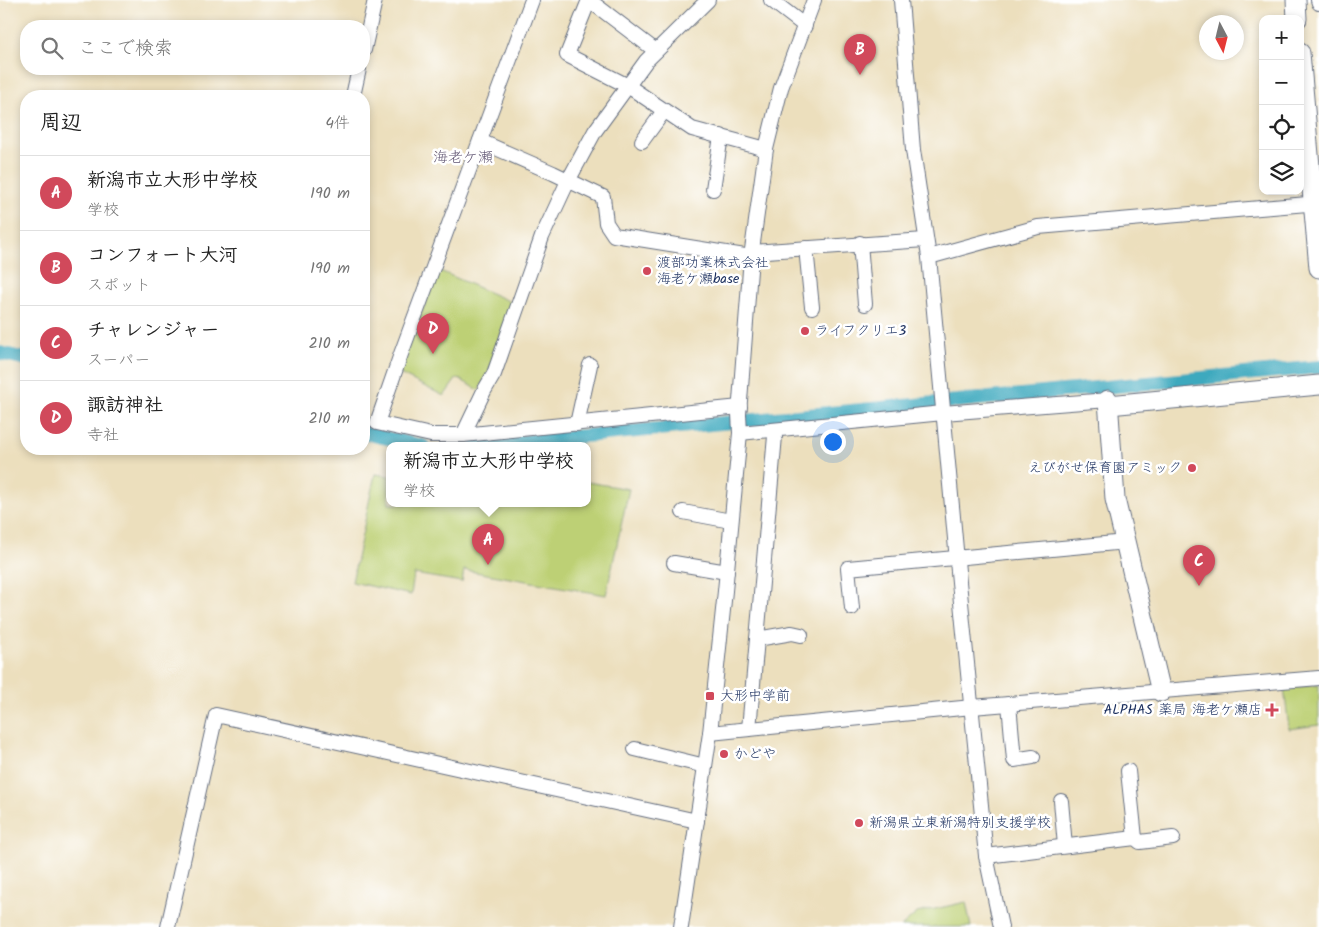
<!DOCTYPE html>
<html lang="ja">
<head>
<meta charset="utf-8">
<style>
	:root { --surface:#fff; --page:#f2f2f2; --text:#222; --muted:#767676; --line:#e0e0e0; --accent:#d1495b }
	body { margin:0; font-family:Kalam,"Klee One",sans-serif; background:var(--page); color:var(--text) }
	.controls { position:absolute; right:15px; top:15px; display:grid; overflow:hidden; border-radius:10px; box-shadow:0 2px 8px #0003 }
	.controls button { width:45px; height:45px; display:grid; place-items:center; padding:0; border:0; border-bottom:1px solid var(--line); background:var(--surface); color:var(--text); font:25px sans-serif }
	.compass { position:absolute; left:1199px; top:15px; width:45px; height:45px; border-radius:50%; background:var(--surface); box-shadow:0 2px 8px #0003; rotate:173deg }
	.you { position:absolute; left:832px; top:441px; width:18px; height:18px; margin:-12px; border:4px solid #fff; border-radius:50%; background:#1a73e8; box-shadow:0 0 0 8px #1a73e833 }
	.badge { display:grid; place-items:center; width:32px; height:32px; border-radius:50%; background:var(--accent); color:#fff; font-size:16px; font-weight:700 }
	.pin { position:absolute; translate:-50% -41px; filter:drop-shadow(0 1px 2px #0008) }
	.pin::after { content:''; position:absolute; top:26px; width:18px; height:15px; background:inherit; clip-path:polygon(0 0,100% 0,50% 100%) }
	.popup { position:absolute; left:386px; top:442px; width:205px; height:65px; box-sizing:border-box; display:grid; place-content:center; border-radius:10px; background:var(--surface); filter:drop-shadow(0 1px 4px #0005); font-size:16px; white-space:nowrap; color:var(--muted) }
	.popup b { font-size:19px; color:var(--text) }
	.popup::after { content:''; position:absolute; left:50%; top:100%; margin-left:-10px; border:10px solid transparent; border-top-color:var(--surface) }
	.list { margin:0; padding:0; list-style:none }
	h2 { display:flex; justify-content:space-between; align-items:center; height:65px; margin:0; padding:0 20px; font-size:21px }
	h2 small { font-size:16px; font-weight:400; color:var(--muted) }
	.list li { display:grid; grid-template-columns:32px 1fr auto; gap:15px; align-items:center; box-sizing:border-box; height:75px; padding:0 20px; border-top:1px solid var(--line) }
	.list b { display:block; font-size:19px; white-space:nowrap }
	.list p { margin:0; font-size:16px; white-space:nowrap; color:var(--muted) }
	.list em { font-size:16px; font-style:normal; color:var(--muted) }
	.icon { flex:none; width:28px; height:28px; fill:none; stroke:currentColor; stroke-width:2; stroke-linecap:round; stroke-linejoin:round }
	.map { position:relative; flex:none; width:1319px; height:927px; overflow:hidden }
	.search { position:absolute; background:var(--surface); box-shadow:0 2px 8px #0003; left:20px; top:20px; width:350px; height:55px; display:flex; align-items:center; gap:12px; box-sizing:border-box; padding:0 18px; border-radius:20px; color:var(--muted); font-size:19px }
	.panel { position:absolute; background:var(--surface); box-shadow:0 2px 8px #0003; left:20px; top:90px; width:350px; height:365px; border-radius:20px }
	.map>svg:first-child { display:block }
	.park { fill:#bdd074; stroke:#6c8069 }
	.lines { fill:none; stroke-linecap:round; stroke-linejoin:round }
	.canal { stroke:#3ea9be; stroke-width:14 }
	.street-casing { stroke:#646d7f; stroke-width:16 }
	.secondary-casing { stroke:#646d7f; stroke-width:21 }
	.street { stroke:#fff; stroke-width:14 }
	.secondary { stroke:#fff; stroke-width:19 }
	.poi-dot { fill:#d1495b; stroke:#fff; stroke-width:2 }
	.labels { text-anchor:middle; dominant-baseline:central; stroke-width:5; stroke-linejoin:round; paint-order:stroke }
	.poi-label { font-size:14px; fill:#1b2f5e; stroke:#fff; text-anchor:start }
	.neighbourhood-label { font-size:15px; fill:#625774; stroke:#fff }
</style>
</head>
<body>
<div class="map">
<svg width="1319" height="927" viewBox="0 0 1319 927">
	<rect width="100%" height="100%" fill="#fff"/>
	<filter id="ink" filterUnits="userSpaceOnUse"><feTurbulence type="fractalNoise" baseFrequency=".02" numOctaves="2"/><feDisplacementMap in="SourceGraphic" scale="10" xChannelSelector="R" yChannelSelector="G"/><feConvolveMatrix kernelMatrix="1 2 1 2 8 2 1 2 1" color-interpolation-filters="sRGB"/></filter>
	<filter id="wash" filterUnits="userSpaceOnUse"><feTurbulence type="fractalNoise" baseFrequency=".0096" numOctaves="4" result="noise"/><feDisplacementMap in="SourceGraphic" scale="20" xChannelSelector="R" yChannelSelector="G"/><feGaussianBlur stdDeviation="1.12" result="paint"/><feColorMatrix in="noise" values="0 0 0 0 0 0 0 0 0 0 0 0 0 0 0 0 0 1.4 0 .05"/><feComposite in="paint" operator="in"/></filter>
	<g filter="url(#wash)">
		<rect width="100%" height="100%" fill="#ecdfbd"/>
		<g class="park">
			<polygon points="438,270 511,302 488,374 479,390 457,378 444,396 398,373"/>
			<polygon points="375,474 389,476 389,504 587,504 587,482 629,489 606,595 464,570 462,582 414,574 411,595 352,582"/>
			<polygon points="1319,685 1319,725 1289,729 1284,688"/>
			<polygon points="966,902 971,927 901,927 917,913"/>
		</g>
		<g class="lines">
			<g class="canal">
				<polyline points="0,353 26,359"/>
				<polyline points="364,433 423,446"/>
				<polyline points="477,446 1319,367"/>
			</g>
		</g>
	</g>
	<g filter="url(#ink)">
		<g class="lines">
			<g class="street-casing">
				<g id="street">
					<polyline points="532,0 401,354 377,423 431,435 463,435 740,407"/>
					<polyline points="589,0 567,55 628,86 692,129 766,149"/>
					<polyline points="589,0 656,51"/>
					<polyline points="771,0 805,26"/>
					<polyline points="901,0 913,150 929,257 959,582 986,856 1001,927"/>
					<polyline points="1318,0 1319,3"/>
					<polyline points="364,50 375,0"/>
					<polyline points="353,96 359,69"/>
					<polyline points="480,141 553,173 603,197 606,223 614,235 751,257"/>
					<polyline points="642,141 664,111"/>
					<polyline points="713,189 721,136"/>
					<polyline points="860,243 865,304"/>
					<polyline points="806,248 812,307"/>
					<polyline points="752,252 925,240"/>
					<polyline points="929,257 1038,227 1319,203"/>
					<polyline points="577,424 590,365"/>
					<polyline points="740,433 943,413 1108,400"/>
					<polyline points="463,435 484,391 494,374 542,237 568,181 595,131 646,61 708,0"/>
					<polyline points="683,512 731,521"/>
					<polyline points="674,563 727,572"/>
					<polyline points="852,608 848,568 1126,542"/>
					<polyline points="757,639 792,633 801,635"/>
					<polyline points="1009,704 1014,760 1033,757"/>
					<polyline points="749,729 775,436"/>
					<polyline points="710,733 972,707 1319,678"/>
					<polyline points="635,749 705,766"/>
					<polyline points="1128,771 1135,838"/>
					<polyline points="1061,801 1065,846"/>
					<polyline points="986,856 1135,838 1140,842 1173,838"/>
					<polyline points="168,927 216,715 697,821"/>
					<polyline points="681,927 710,733 725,591 740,433 739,414 751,257 766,149 781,88 814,0"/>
				</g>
			</g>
			<g class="secondary-casing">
				<g id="secondary">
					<polyline points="1296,0 1297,19"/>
					<polyline points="1300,53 1319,268"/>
					<polyline points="1108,400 1115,499 1161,692"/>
					<polyline points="1109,405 1319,385"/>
				</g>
			</g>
			<use href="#street" class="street"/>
			<use href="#secondary" class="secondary"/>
		</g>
	</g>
	<g class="poi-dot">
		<circle cx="647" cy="271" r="5"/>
		<circle cx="805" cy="331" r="5"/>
		<circle cx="1192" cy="468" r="5"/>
		<rect x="705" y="691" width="10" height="10" rx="2.5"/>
		<path d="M1269.5 702.5h5v5h5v5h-5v5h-5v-5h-5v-5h5z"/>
		<circle cx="724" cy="754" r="5"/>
		<circle cx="859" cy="823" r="5"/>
	</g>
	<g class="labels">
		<g class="poi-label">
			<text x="657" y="263">渡部功業株式会社<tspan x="657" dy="16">海老ケ瀬base</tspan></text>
			<text x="815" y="331">ライフクリエ3</text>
			<text x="1182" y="468" text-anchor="end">えびがせ保育園アミック</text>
			<text x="720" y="696">大形中学前</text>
			<text x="1262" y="710" text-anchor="end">ALPHAS 薬局 海老ケ瀬店</text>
			<text x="734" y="754">かどや</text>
			<text x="869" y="823">新潟県立東新潟特別支援学校</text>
		</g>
		<g class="neighbourhood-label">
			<text x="463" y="158">海老ケ瀬</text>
		</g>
	</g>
</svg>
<div class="controls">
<button>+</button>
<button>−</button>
<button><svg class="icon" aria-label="locate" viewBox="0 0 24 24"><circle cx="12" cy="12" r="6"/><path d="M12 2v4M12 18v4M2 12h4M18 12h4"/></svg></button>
<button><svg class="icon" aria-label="layers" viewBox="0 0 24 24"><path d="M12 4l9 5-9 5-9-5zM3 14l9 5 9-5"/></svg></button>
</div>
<svg class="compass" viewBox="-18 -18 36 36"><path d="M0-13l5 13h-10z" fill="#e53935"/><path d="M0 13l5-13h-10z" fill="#767676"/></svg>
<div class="you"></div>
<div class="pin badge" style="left:488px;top:565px">A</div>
<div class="popup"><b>新潟市立大形中学校</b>学校</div>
<div class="pin badge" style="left:860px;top:75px">B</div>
<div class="pin badge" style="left:1199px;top:586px">C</div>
<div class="pin badge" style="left:433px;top:354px">D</div>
<div class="search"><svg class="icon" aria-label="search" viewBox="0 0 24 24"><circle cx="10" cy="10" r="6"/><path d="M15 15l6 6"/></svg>ここで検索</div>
<section class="panel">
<h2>周辺<small>4件</small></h2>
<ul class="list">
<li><span class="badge">A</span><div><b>新潟市立大形中学校</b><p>学校</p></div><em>190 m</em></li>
<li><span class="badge">B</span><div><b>コンフォート大河</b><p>スポット</p></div><em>190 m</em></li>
<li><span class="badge">C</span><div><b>チャレンジャー</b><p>スーパー</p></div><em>210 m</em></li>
<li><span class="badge">D</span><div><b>諏訪神社</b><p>寺社</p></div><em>210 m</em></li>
</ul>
</section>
</div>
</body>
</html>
